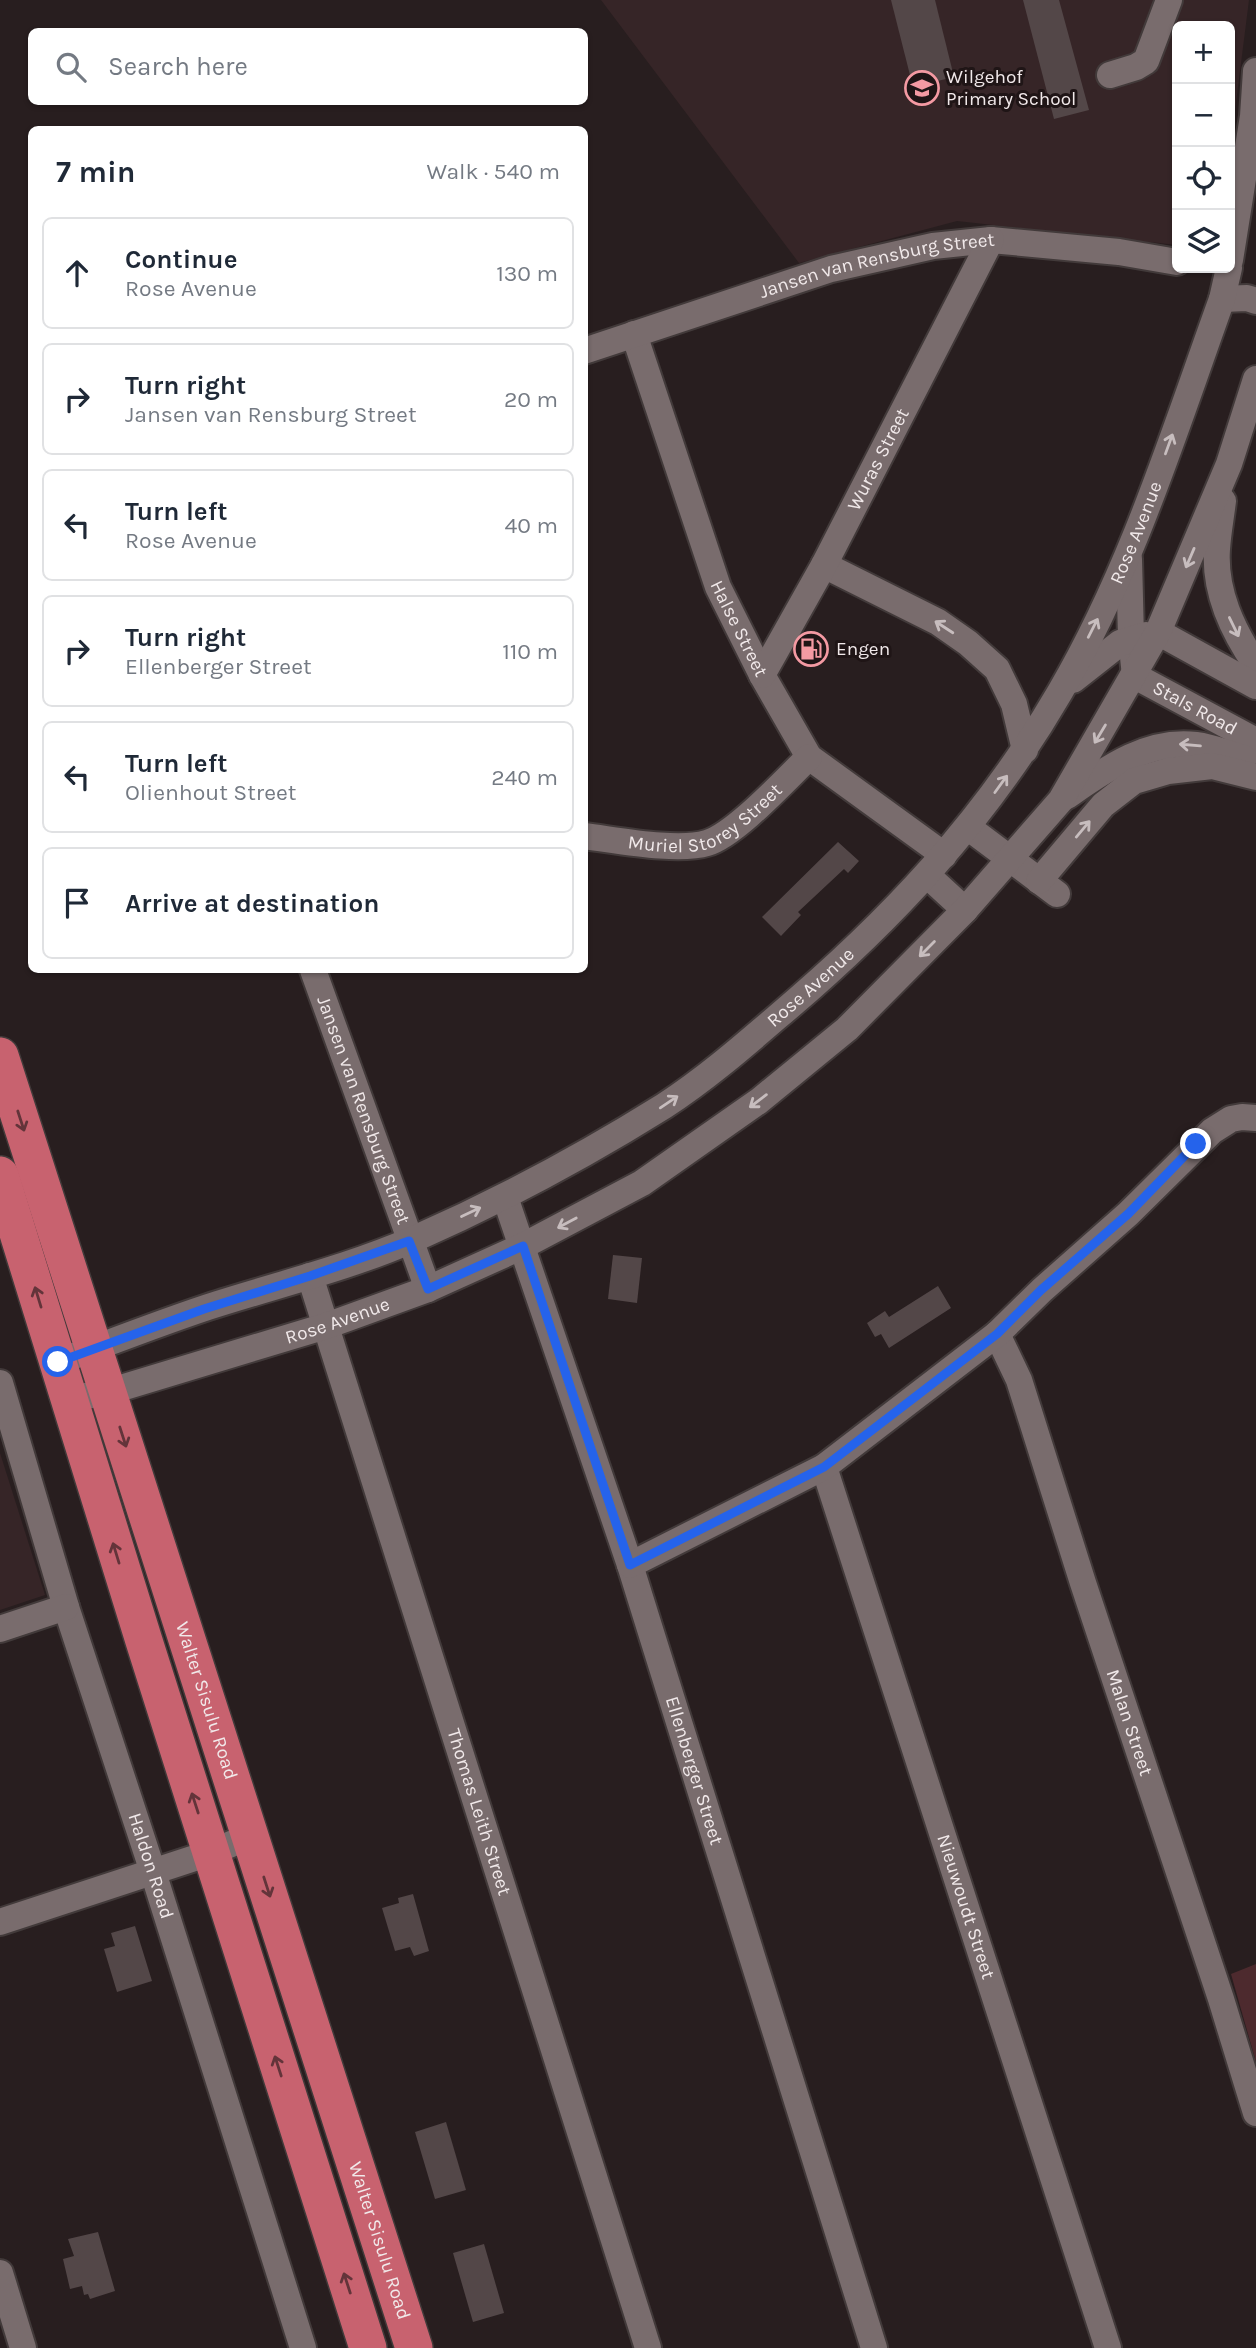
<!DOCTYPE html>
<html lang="en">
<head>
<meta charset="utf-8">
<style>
	:root { --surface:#fff; --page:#f6f6f7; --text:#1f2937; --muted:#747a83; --line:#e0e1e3 }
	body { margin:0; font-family:Karla,sans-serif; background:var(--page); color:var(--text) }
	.controls { position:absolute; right:21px; top:21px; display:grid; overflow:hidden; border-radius:10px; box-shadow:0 2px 5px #0004 }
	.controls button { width:63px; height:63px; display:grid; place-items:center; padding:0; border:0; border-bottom:2px solid var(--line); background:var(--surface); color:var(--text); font:35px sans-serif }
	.stop { position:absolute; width:21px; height:21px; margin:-16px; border:5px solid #2563eb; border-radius:50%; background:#fff }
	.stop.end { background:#2563eb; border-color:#fff; box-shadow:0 2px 7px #0008 }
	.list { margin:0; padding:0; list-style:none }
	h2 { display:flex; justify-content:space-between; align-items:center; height:91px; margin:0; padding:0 28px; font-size:30px }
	h2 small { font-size:23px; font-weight:400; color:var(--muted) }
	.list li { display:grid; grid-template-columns:46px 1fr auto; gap:21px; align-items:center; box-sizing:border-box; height:112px; margin:0 14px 14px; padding:0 14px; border:2px solid var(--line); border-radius:10px }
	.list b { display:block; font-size:26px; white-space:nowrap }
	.list p { margin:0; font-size:23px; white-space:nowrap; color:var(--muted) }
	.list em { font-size:23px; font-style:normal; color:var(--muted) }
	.icon { flex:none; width:38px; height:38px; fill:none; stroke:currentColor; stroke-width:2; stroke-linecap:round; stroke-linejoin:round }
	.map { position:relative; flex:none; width:1256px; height:2348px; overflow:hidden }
	.search { position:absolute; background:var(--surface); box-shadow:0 2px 5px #0004; left:28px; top:28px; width:560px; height:77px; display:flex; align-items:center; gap:18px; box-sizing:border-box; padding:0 24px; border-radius:10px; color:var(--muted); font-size:26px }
	.panel { position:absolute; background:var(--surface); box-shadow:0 2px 5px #0004; left:28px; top:126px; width:560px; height:847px; border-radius:10px }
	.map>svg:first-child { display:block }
	.built { fill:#362527 }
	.green { fill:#4d2a2e }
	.building { fill:#534748 }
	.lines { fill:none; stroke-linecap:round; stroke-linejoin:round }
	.minor-casing { stroke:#423a3a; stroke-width:30 }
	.highway-casing { stroke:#423a3a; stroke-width:40 }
	.minor { stroke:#796c6d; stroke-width:26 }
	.highway { stroke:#c8626f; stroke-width:37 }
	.oneway { stroke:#c7bdbe }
	.oneway2 { stroke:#63343a }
	.route { stroke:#2563eb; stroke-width:9 }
	.labels { text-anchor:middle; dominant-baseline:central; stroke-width:6; stroke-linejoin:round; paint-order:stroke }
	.poi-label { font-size:19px; fill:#f1e9ea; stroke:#1f1516; text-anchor:start }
	.street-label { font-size:19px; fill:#f1e9ea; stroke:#1f1516 }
</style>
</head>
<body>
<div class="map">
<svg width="1256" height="2348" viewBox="0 0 1256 2348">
	<rect width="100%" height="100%" fill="#281e1f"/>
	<g class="built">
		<polygon points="601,0 1249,0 1230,150 1230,26 1177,26 1177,245 957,221 799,263"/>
		<polygon points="0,1453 45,1595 0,1610"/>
	</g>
	<polygon class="green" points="1256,1964 1256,2062 1231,1974"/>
	<g class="building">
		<polygon points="891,0 935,0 954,77 913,87"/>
		<polygon points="1023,0 1059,0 1089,110 1054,119"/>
		<polygon points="838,842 859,861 848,873 844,869 798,912 801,915 781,936 762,917"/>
		<polygon points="613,1255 642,1258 637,1303 608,1299"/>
		<polygon points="938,1286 951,1308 889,1348 881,1334 875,1337 867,1323 885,1311 889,1317"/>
		<polygon points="413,1894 429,1951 414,1956 410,1947 395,1951 382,1908 399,1903 398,1898"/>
		<polygon points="135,1926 152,1981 117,1992 104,1949 115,1946 111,1933"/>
		<polygon points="446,2122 466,2190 435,2199 415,2132"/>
		<polygon points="98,2232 115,2291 90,2299 88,2294 84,2295 82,2286 70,2289 63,2259 74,2256 68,2239"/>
		<polygon points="484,2244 504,2313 473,2322 453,2253"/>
	</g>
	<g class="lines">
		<g class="minor-casing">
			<g id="minor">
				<polyline points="1110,75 1136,67 1146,61 1169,0"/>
				<polyline points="1230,260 1253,116 1256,71"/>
				<polyline points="1222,299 1247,298 1256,301"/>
				<path id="s1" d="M634,334l84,253 44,88 47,82 135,98"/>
				<path id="s2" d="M584,351l247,-82 102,-23 58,-6 128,12 58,10"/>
				<path d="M1223,501c-2,16 -5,32 -6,48 -3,43 16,82 39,116"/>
				<polyline points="1129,559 1131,638 1135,676"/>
				<polyline points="824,565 938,622 968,643 997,669 1014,704 1025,750"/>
				<polyline points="1158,632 1256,686"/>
				<path id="s3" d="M762,675l62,-110 167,-325"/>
				<path id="s4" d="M1135,676l121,65"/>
				<polyline points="1073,680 1120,643 1146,635"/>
				<path d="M1067,796c39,-27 80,-57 129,-51 16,2 33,9 48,13"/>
				<polyline points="969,828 1057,894"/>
				<path id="s5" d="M584,836c33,4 93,16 123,7 28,-8 79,-64 102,-86"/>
				<polyline points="927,875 965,910"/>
				<polyline points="1039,881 1103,805 1134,781 1168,771 1212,766 1256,777"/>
				<path id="s6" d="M313,970l115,319"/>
				<path id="s7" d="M505,1197l125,368 244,783"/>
				<path id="s8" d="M310,1276l338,1072"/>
				<path id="s9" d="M997,1334l22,46 64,203 138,416 35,114"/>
				<path id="s10" d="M58,1362c50,-19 99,-38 150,-55 68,-22 140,-39 206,-68 86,-38 170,-83 250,-133 40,-26 76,-57 112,-88 113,-95 209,-197 284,-326 72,-123 114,-260 162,-393l7,-31"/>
				<path id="s11" d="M0,1383l66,224 87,265 150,476"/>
				<path id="s12" d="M69,1400l52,-12 205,-62 102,-37 95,-43 119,-63 117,-82 88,-72 118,-119 96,-110 97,-168 71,-168 27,-85"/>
				<path id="s13" d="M824,1467l284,881"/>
				<polyline points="630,1565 824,1467 997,1334 1042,1290 1128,1214 1212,1131 1231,1119 1242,1117 1256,1118"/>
				<polyline points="0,1629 66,1607"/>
				<polyline points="0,1922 210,1853 250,1836"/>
				<polyline points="0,2273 23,2348"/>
			</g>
		</g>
		<g class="highway-casing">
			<g id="highway">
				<path id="s14" d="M0,1056l414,1292"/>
				<polyline points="0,1175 144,1641 368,2348"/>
			</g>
		</g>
		<use href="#minor" class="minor"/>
		<use href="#highway" class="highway"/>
	</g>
	<defs><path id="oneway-shaft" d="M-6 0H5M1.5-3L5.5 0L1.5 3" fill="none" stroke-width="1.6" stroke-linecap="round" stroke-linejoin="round" transform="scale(1.75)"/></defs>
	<g class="oneway">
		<use href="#oneway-shaft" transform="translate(1169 444) rotate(-70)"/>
		<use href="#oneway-shaft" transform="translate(1190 558) rotate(113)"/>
		<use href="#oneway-shaft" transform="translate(944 627) rotate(-147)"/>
		<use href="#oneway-shaft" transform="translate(1234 627) rotate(64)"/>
		<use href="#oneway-shaft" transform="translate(1093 628) rotate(-63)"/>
		<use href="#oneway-shaft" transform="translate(1100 734) rotate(121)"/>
		<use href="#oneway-shaft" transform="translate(1190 745) rotate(-175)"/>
		<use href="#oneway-shaft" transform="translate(1001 784) rotate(-54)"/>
		<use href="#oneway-shaft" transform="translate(1083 829) rotate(-50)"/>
		<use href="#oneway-shaft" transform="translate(927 949) rotate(135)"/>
		<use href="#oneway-shaft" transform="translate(758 1101) rotate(143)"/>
		<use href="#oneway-shaft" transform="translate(669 1102) rotate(-34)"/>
		<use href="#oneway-shaft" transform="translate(471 1212) rotate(-25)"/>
		<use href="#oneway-shaft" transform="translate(567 1223) rotate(152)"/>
	</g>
	<g class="oneway2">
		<use href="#oneway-shaft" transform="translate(21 1121) rotate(72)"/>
		<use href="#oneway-shaft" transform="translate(38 1297) rotate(-107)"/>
		<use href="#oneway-shaft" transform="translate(123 1437) rotate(72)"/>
		<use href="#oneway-shaft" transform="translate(116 1553) rotate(-107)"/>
		<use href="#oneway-shaft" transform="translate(195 1803) rotate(-108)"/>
		<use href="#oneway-shaft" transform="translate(267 1887) rotate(72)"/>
		<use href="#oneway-shaft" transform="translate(278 2066) rotate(-108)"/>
		<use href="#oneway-shaft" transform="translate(347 2283) rotate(-108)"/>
	</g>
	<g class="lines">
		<polyline class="route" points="58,1362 204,1309 310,1276 409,1241 428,1289 523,1246 630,1565 824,1467 997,1334 1041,1290 1128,1214 1196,1144"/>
	</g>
	<defs>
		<g id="school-ring" transform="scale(1.75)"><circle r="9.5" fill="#1f1516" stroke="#f49aa3" stroke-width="1.5"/><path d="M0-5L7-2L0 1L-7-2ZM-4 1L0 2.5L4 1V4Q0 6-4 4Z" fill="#f49aa3"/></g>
		<g id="fuel-ring" transform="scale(1.75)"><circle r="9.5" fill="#1f1516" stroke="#f49aa3" stroke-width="1.5"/><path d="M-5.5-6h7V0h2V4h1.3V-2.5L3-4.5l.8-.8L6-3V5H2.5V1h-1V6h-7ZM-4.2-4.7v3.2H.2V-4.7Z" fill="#f49aa3"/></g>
	</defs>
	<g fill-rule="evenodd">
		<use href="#school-ring" x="922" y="88"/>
		<use href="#fuel-ring" x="811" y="649"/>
	</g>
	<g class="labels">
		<g class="poi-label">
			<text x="946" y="77">Wilgehof<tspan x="946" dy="22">Primary School</tspan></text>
			<text x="836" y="649">Engen</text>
		</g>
		<g class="street-label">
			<text stroke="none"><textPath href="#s2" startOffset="306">Jansen van Rensburg Street</textPath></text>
			<text stroke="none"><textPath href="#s3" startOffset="245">Wuras Street</textPath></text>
			<text stroke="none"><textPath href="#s10" startOffset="1414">Rose Avenue</textPath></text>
			<text stroke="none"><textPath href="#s1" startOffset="313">Halse Street</textPath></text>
			<text stroke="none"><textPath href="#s4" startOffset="68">Stals Road</textPath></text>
			<text stroke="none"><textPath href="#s5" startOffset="130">Muriel Storey Street</textPath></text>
			<text stroke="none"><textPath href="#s10" startOffset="849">Rose Avenue</textPath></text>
			<text stroke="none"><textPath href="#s6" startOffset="149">Jansen van Rensburg Street</textPath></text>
			<text stroke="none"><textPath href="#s12" startOffset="280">Rose Avenue</textPath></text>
			<text stroke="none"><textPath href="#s14" startOffset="677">Walter Sisulu Road</textPath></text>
			<text stroke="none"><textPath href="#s9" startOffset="411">Malan Street</textPath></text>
			<text stroke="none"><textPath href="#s7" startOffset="604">Ellenberger Street</textPath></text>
			<text stroke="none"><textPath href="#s8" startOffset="562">Thomas Leith Street</textPath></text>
			<text stroke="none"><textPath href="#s11" startOffset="506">Haldon Road</textPath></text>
			<text stroke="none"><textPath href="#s13" startOffset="462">Nieuwoudt Street</textPath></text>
			<text stroke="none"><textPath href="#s14" startOffset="1244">Walter Sisulu Road</textPath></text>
		</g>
	</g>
</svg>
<div class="controls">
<button>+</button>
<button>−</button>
<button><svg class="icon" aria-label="locate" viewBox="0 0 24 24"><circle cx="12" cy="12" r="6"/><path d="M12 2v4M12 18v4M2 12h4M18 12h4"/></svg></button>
<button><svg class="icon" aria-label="layers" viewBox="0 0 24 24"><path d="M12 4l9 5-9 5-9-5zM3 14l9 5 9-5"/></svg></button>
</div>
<div class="stop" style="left:58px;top:1362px"></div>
<div class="stop end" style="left:1196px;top:1144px"></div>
<div class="search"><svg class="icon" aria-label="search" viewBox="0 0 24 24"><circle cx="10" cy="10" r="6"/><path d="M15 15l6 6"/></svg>Search here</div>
<section class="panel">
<h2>7 min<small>Walk · 540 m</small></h2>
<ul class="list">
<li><svg class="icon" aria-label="ahead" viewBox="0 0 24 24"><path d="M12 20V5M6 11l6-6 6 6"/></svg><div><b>Continue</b><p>Rose Avenue</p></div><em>130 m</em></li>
<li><svg class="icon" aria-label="right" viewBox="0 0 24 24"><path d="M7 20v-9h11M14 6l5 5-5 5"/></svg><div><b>Turn right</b><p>Jansen van Rensburg Street</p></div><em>20 m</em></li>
<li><svg class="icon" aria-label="left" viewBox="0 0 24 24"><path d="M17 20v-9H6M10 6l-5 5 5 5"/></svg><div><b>Turn left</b><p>Rose Avenue</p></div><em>40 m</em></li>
<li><svg class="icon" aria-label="right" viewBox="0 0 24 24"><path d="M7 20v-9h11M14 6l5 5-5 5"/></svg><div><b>Turn right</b><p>Ellenberger Street</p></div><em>110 m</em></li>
<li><svg class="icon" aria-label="left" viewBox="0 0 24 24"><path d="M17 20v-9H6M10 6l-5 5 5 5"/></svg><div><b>Turn left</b><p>Olienhout Street</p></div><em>240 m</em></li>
<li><svg class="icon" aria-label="arrive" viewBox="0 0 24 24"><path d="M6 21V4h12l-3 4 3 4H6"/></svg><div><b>Arrive at destination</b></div></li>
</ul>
</section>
</div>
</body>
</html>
